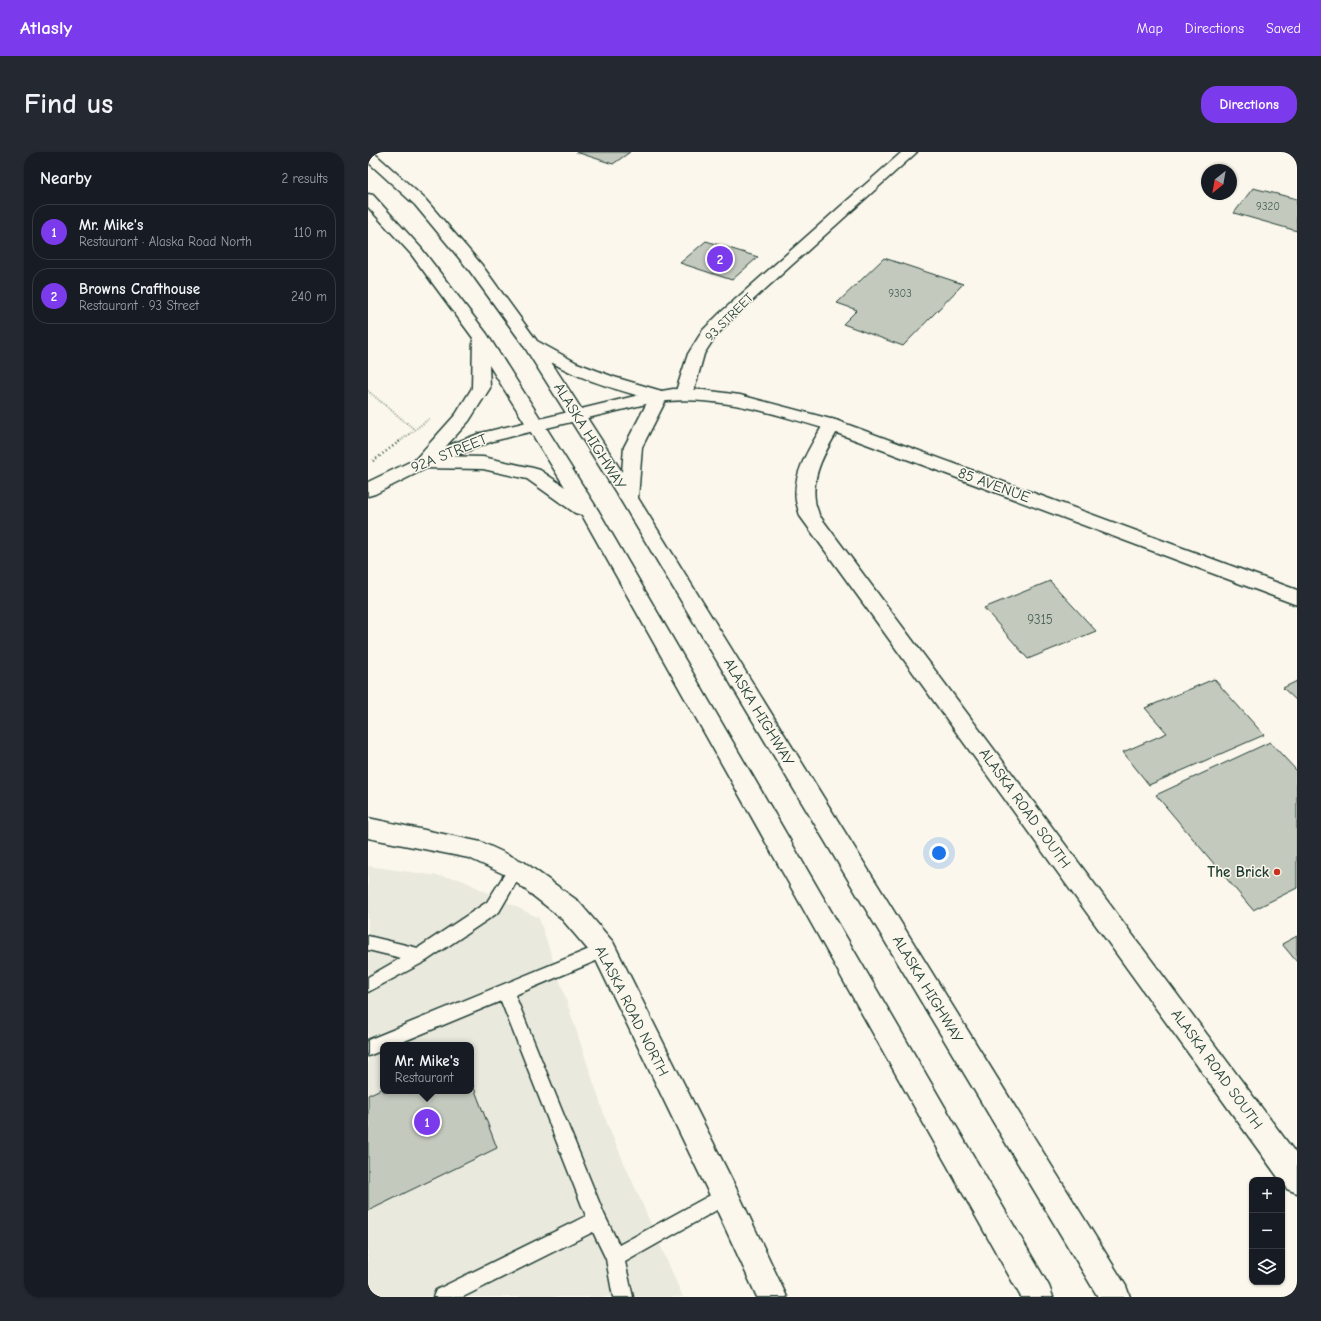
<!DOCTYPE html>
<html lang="en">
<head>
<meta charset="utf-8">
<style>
	:root { --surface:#171b24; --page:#242831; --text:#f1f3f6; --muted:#9ea1a6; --line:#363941; --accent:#7c3aed }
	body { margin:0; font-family:"Comic Neue",sans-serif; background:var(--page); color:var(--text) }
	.controls { position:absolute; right:12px; bottom:12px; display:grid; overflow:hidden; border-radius:8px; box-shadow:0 1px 3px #0004 }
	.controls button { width:36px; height:36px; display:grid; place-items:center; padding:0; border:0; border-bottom:1px solid var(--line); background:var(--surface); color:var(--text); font:20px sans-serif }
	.compass { position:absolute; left:833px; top:12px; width:36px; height:36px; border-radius:50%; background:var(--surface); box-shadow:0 1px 3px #0004; rotate:211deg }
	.you { position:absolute; left:571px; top:701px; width:14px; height:14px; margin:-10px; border:3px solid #fff; border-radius:50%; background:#1a73e8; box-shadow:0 0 0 6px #1a73e833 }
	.badge { display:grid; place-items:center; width:26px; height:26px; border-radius:50%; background:var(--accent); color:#fff; font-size:13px; font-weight:700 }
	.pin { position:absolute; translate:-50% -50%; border:2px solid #fff; box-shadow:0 1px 4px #0006 }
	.popup { position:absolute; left:12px; top:890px; width:94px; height:52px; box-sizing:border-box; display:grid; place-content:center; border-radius:8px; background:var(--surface); filter:drop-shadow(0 1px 3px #0005); font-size:13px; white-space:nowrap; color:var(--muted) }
	.popup b { font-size:15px; color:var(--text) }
	.popup::after { content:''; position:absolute; left:50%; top:100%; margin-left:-8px; border:8px solid transparent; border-top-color:var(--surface) }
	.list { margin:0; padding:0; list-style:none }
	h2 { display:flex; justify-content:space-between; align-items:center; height:52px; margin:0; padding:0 16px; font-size:17px }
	h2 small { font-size:13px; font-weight:400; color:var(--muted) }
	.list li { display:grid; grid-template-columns:26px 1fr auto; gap:12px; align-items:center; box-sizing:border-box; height:56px; margin:0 8px 8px; padding:0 8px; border:1px solid var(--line); border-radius:16px }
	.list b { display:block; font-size:15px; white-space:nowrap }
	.list p { margin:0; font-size:13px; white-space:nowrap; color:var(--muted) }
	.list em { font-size:13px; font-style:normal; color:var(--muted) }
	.icon { flex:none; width:22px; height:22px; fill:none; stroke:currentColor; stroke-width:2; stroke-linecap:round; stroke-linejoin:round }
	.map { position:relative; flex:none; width:929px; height:1145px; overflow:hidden; border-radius:16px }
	header { display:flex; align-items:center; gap:24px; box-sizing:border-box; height:56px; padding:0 20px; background:var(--accent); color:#fff }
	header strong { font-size:19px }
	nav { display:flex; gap:22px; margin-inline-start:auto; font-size:14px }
	.intro { display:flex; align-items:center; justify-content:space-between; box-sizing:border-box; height:96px; padding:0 24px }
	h1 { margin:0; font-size:28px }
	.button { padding:10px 18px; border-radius:16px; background:var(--accent); color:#fff; font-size:14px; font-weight:700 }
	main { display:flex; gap:24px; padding:0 24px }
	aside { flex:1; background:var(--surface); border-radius:16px; box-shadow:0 1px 3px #0004 }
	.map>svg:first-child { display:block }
	.built { fill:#eae9de; fill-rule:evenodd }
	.building { fill:#c4c9be; stroke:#1f3d34 }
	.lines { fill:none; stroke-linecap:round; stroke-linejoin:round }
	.service-casing { stroke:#1f3d34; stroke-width:3 }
	.minor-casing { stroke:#1f3d34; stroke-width:3 }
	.tertiary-casing { stroke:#1f3d34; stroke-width:3 }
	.trunk-casing { stroke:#1f3d34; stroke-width:3 }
	.path-far1 { stroke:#1f3d34; stroke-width:2; stroke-dasharray:0.5 2; stroke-linecap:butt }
	.path { stroke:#1f3d34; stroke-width:2.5; stroke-dasharray:1 3; stroke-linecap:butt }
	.service { fill:#fbf7ec; fill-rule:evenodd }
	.minor { fill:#fbf7ec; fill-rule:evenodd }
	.tertiary { fill:#fbf7ec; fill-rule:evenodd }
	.trunk { fill:#fbf7ec; fill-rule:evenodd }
	.poi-dot { fill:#c8321e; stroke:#fbf7ec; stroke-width:1.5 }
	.labels { text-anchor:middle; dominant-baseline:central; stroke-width:3; stroke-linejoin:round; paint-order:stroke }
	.far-number-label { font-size:11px; fill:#486056 }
	.far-street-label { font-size:13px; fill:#1f3d34; stroke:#fbf7ec }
	.number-label { font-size:13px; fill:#486056 }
	.street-label { font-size:15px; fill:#1f3d34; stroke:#fbf7ec }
	.poi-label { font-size:15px; font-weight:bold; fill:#1f3d34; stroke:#fbf7ec; text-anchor:end }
</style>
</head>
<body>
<header>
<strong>Atlasly</strong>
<nav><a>Map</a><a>Directions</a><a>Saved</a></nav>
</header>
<div class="intro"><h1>Find us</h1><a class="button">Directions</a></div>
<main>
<aside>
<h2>Nearby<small>2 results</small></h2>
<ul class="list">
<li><span class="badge">1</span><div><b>Mr. Mike's</b><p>Restaurant · Alaska Road North</p></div><em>110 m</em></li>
<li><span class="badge">2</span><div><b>Browns Crafthouse</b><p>Restaurant · 93 Street</p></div><em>240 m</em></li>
</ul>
</aside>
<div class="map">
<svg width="929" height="1145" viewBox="0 0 929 1145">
	<rect width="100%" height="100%" fill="#fbf7ec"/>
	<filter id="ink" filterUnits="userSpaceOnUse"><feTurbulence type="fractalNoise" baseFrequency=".025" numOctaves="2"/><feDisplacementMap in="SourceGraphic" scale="8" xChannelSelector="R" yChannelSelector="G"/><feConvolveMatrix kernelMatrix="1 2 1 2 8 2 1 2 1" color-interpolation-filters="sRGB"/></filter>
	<g filter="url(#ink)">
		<path class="built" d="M0,714l92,13 79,39 69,208 75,171h-315zM15,893h88v46h-88z"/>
		<g class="building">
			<polygon points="208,0 262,0 245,12"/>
			<polygon points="885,36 929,47 929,79 866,61"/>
			<polygon points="338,89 390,105 364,128 312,111"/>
			<polygon points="516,106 595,132 535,194 475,172 489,158 469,151"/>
			<polygon points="682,429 728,479 660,507 616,456"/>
			<polygon points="846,527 896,583 781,633 755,600 799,581 777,556"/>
			<polygon points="929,529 929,549 915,536"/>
			<polygon points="902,590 929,619 929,736 885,758 788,643"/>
			<polygon points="929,784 929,810 914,792"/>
			<polygon points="103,928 129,996 0,1059 0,943 15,936 15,939 103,939"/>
		</g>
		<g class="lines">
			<g class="service-casing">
				<g id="service">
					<polygon points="148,711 153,712 156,717 131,760 58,809 0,840 0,825 33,806 0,798 0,784 50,796 119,750 143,712"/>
					<polygon points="236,791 242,793 244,798 242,803 147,843 236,1062 251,1093 357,1035 363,1038 366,1044 363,1050 257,1110 265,1145 245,1145 238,1107 225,1080 95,1145 65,1145 68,1138 218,1064 133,849 27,893 15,893 15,898 0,904 0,888"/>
				</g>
			</g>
			<g class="minor-casing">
				<g id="minor">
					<polygon points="534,0 549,0 364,167 347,185 336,202 325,242 322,246 316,247 310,246 307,242 320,202 335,178 352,161"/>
					<path d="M464,267l6,2 3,4c-13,22 -30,48 -26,75 0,5 3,10 4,15l478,640v38l-10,-4 -5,-9h-2l-480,-664c-1,-5 -3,-10 -4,-15 -4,-27 14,-54 27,-76l3,-4z"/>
					<polygon points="0,666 113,690 156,710 210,749 245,790 367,1034 419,1145 389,1145 347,1054 227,806 192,765 140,724 101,706 0,686"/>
				</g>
			</g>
			<g class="tertiary-casing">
				<path id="tertiary" d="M305,237l30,1 37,5 98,26 459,169v15l-471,-176c-57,-17 -116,-36 -176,-26l-157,38 -54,21 -64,32 -7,2v-14l58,-28 55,-21 158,-38z"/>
			</g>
			<g class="trunk-casing">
				<g id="trunk">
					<path d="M0,0h5l52,47 56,65 56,77 40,22 37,14 51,15 3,4 -26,51 -4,51 488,788 4,11h-32l-478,-798 -98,-156 -53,-73 -54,-65 -47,-43zM183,210c30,18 65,27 98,37l-25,48 -2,25z"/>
					<path d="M0,42l5,1 48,53 66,86 111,176 451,776 4,11h-32l-439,-782 -7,-2 -48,-34 -44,-10 -61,-1 -6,-2 -3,-4 43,-48 16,-26 1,-50 -62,-84 -43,-47zM121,213l76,122 -25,-17 -7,-2 -50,-11 -46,-1 32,-35 21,-33z"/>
				</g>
			</g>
			<g class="path-far1">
				<polyline points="0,239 46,277"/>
				<polyline points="31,290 62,266"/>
			</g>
			<polyline class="path" points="5,309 32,289"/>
			<use href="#service" class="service"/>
			<use href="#minor" class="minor"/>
			<use href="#tertiary" class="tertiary"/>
			<use href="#trunk" class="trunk"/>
		</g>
	</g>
	<circle class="poi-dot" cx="909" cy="720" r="4"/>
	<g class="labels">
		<g class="far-number-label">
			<text x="900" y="54">9320</text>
			<text x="532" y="141">9303</text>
		</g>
		<g class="far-street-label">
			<text transform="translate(361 165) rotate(-45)">93 STREET</text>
		</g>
		<g class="number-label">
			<text x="672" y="467">9315</text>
		</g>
		<g class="street-label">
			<text transform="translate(222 284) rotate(58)">ALASKA HIGHWAY</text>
			<text transform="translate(81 301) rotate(-22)">92A STREET</text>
			<text transform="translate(626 333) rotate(20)">85 AVENUE</text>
			<text transform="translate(391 560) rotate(59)">ALASKA HIGHWAY</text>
			<text transform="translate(657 656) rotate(54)">ALASKA ROAD SOUTH</text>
			<text transform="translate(560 837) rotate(59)">ALASKA HIGHWAY</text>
			<text transform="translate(264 859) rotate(63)">ALASKA ROAD NORTH</text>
			<text transform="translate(849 917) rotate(54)">ALASKA ROAD SOUTH</text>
		</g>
		<g class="poi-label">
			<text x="901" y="720">The Brick</text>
		</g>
	</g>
</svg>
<div class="controls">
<button>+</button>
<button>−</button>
<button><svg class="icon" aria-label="layers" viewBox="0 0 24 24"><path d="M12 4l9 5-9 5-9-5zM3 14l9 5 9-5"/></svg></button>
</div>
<svg class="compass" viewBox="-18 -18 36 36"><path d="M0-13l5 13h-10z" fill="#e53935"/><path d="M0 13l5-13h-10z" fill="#9ea1a6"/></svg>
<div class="you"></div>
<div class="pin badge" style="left:59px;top:970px">1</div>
<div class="popup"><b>Mr. Mike's</b>Restaurant</div>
<div class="pin badge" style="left:352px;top:107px">2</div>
</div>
</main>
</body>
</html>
